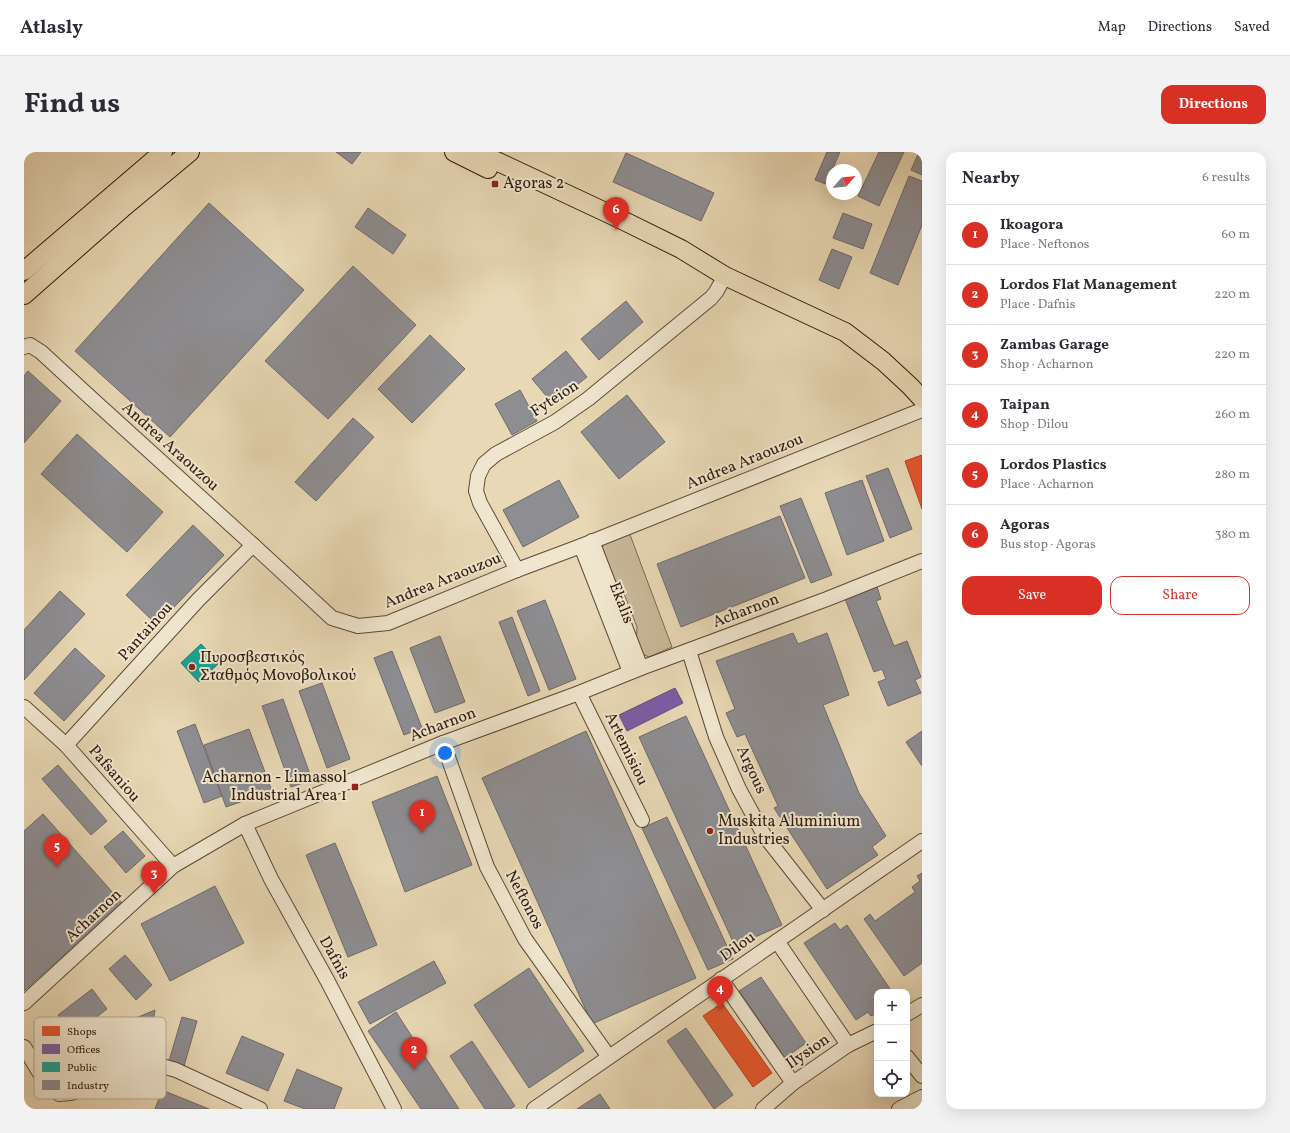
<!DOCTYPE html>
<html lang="en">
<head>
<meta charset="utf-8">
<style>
	:root { --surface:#fff; --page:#f2f2f3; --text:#2b2b33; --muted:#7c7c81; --line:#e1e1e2; --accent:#d93025 }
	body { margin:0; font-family:Vollkorn,serif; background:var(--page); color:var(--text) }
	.controls { position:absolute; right:12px; bottom:12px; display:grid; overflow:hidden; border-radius:8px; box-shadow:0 4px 16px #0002 }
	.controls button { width:36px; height:36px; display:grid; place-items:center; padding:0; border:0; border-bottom:1px solid var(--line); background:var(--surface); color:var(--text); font:20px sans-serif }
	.compass { position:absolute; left:802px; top:12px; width:36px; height:36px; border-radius:50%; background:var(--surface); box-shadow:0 4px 16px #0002; rotate:63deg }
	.you { position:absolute; left:421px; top:601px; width:14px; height:14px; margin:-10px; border:3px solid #fff; border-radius:50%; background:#1a73e8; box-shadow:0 0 0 6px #1a73e833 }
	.badge { display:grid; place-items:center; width:26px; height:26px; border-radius:50%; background:var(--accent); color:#fff; font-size:13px; font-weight:700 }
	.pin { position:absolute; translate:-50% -33px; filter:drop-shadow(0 1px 2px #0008) }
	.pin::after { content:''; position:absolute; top:21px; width:14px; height:12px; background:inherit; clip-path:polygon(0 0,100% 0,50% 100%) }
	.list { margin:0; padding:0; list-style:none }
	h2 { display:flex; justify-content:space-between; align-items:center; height:52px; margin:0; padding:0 16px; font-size:17px }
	h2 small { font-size:13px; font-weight:400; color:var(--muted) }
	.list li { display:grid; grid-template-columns:26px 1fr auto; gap:12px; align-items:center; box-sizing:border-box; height:60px; padding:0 16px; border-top:1px solid var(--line) }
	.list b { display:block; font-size:15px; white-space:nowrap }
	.list p { margin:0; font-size:13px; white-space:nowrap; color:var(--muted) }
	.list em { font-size:13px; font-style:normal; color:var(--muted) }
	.actions { display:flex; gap:8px; padding:12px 16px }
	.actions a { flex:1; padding:9px 0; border:1px solid var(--accent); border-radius:12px; text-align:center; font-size:14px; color:var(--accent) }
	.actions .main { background:var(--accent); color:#fff }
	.icon { flex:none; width:22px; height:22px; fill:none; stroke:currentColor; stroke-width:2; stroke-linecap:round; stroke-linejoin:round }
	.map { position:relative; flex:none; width:898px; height:957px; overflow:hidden; border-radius:12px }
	header { display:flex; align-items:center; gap:24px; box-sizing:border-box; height:56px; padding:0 20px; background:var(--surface); border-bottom:1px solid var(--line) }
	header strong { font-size:19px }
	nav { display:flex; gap:22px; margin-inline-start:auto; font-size:14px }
	.intro { display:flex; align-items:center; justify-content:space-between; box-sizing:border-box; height:96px; padding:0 24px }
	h1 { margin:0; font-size:28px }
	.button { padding:10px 18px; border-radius:12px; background:var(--accent); color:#fff; font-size:14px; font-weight:700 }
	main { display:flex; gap:24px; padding:0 24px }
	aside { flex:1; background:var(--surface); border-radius:12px; box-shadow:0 4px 16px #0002 }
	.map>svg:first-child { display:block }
	.green { fill:#c8b898; stroke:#7b6952 }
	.shops { fill:#e4572e; stroke:#ad4524 }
	.offices { fill:#7b5ea7; stroke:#644a79 }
	.public { fill:#17a398; stroke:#1e7a6e }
	.industry { fill:#8d8d92; stroke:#706a6a }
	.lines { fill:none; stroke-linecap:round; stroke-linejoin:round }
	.minor-casing { stroke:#5c4a37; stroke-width:16 }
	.major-casing { stroke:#2e1a0d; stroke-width:20 }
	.minor { stroke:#f0e6cf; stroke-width:14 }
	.major { stroke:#e8d8b5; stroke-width:18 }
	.poi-dot { fill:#8f2418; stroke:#f0e6cf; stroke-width:1.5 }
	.labels { text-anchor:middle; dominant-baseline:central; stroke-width:4; stroke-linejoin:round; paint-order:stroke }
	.poi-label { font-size:16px; fill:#2e1a0d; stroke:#f0e6cf; text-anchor:start }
	.street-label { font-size:16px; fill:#2e1a0d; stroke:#f0e6cf }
	.key { fill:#f0e6cf; stroke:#b6a995; stroke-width:1 }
	.key-label { font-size:11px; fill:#2e1a0d }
</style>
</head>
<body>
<header>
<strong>Atlasly</strong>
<nav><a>Map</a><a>Directions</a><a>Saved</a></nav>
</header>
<div class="intro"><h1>Find us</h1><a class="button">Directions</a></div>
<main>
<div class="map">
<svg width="898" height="957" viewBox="0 0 898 957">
	<rect width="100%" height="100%" fill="#e8d8b5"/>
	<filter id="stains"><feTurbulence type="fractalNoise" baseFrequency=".005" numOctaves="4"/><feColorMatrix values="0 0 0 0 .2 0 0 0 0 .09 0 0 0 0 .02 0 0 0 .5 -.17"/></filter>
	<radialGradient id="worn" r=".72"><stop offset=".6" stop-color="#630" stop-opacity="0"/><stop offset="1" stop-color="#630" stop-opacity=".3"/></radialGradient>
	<polygon class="green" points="605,380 648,495 625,505 616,501 612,495 613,475 597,434 586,424 577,400 580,390"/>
	<g class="shops">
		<polygon points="898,303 898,357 881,309"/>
		<polygon points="698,851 748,921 729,935 679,864"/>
	</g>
	<polygon class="offices" points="651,536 659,551 603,579 595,563"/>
	<polygon class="public" points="177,492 195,511 175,530 157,511"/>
	<g class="industry">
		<polygon points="312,0 337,0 328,12"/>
		<polygon points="803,0 816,0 802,32 791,28"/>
		<polygon points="855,0 880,0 855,54 834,44"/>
		<polygon points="895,0 898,0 898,23 887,18"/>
		<polygon points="602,1 690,41 677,69 589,30"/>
		<polygon points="885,24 898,29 898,73 874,133 846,121"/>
		<polygon points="185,51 280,138 146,285 51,199"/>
		<polygon points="344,56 382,83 369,102 331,75"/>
		<polygon points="819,61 848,72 839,97 809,86"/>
		<polygon points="808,97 828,105 815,137 795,128"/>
		<polygon points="329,114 392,173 304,267 241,209"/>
		<polygon points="602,149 619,170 575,208 557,187"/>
		<polygon points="406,183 441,217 388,271 354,237"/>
		<polygon points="542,199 563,225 529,252 508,227"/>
		<polygon points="4,219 37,249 0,291 0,224"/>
		<polygon points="496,238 513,269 488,283 471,252"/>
		<polygon points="603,243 641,290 595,327 557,280"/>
		<polygon points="329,266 350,285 292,349 271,330"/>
		<polygon points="53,282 139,360 103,400 17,322"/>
		<polygon points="864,316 888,377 866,386 842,324"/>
		<polygon points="535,328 555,365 499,395 479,358"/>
		<polygon points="838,328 860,389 823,403 801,341"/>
		<polygon points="777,346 808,423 787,431 756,354"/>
		<polygon points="756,364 781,426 657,475 633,412"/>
		<polygon points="169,373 200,403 133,473 102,443"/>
		<polygon points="853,435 857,447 852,449 870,494 883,489 897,525 891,528 897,541 864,554 854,530 862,527 858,517 850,520 821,447"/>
		<polygon points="36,439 61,462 0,528 0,478"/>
		<polygon points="521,448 552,527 525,538 493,459"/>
		<polygon points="488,465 516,539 504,544 475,470"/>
		<polygon points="769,481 774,492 803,481 825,543 799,553 835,641 862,684 848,695 854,703 803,737 750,656 754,654 721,582 713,585 702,561 711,557 692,509"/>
		<polygon points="416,484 441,550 411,561 386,496"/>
		<polygon points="51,496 81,524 40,569 10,541"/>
		<polygon points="368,499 398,576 380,583 350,506"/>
		<polygon points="298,531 326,607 303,616 275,539"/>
		<polygon points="259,547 288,628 267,635 238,554"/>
		<polygon points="662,564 758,773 711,794 615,585"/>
		<polygon points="171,572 198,644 180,651 153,579"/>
		<polygon points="225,577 248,639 202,655 180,593"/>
		<polygon points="562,579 672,826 568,872 458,626"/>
		<polygon points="898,579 898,614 882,590"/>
		<polygon points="34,613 83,669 67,683 18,627"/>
		<polygon points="413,624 448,713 381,740 348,650"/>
		<polygon points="19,662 98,751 0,839 0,679"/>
		<polygon points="643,665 709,807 684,818 618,676"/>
		<polygon points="99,679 121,704 102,721 80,695"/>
		<polygon points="311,691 353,793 324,805 282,703"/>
		<polygon points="898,721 898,811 880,824 840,767 846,762 851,769 891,740 888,735 896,729 893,724"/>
		<polygon points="191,734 220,791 146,829 117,772"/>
		<polygon points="811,771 816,778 823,773 868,840 853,840 853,861 847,864 844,860 832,868 780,791"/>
		<polygon points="101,803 128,833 112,848 85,817"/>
		<polygon points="410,809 422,831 346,872 334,850"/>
		<polygon points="505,816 560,899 505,936 450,853"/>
		<polygon points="737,825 782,891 761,906 715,839"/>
		<polygon points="68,837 83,857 49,883 34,863"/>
		<polygon points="131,858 125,895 32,935 19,905"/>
		<polygon points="372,860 435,957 397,957 344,879"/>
		<polygon points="158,865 173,869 160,914 145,909"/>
		<polygon points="662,876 709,943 690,957 643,889"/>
		<polygon points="218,884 260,902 244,939 202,921"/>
		<polygon points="448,889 491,954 486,957 461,957 426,904"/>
		<polygon points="273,917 318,936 310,957 281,957 260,949"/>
		<polygon points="138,938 185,957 131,957"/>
		<polygon points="576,942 586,957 553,957"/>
	</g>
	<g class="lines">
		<g class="minor-casing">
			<g id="minor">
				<polyline points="0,195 6,193 17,200 68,247 229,393 308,466 334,474 364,471 493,418 557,394 898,258"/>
				<polyline points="568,389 617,516"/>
				<polyline points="557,394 606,520"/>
				<polyline points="493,418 456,351 452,339 454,324 460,312 472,302 531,270 564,247 687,146 692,140 701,124"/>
				<polyline points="665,499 692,585 715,637 740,683 799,758"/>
				<polyline points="555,541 618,668"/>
				<polyline points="0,555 42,593 149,714"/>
				<polyline points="419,591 463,715 501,787 585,905"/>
				<polyline points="42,593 174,448 229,393"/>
				<polyline points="221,672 247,727 303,828 370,957"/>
				<polyline points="753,789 824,893"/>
				<polyline points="697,827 769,931"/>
				<polyline points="0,851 149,714 221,672 419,591 555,541 617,516 803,447 898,409"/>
				<polyline points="883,862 898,853"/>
				<polyline points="0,895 20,928 35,942 47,941 118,916 138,914 152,918 236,957"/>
				<polyline points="883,905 898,924"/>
				<polyline points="510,957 898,689"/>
				<polyline points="739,957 769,931 824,893 853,879"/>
				<polyline points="875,957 898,945"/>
			</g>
		</g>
		<g class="major-casing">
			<g id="major">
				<polyline points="430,0 464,17"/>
				<polyline points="453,0 594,66 657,97 701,124 821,180 859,209 886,234 898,247"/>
				<polyline points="0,119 139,0"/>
				<polyline points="0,143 101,54 166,0"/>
			</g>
		</g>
		<use href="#minor" class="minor"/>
		<use href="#major" class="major"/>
	</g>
	<g class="poi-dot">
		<rect x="467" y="28" width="8" height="8" rx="2"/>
		<circle cx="168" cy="515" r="4"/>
		<rect x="327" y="631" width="8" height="8" rx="2"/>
		<circle cx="686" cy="679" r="4"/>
	</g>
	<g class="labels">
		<g class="poi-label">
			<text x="479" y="32">Agoras 2</text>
			<text x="176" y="506">Πυροσβεστικός<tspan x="176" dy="18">Σταθμός Μονοβολικού</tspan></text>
			<text x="323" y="626" text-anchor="end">Acharnon - Limassol<tspan x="323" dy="18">Industrial Area 1</tspan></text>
			<text x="694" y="670">Muskita Aluminium<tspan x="694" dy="18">Industries</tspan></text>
		</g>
		<g class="street-label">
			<text transform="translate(531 247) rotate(-33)">Fyteion</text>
			<text transform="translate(146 295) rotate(42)">Andrea Araouzou</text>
			<text transform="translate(721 310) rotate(-22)">Andrea Araouzou</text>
			<text transform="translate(419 429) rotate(-22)">Andrea Araouzou</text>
			<text transform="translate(597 451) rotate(69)">Ekalis</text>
			<text transform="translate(722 459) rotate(-21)">Acharnon</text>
			<text transform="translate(122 480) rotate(-48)">Pantainou</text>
			<text transform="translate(419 573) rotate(-21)">Acharnon</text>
			<text transform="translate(602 597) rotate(64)">Artemisiou</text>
			<text transform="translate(727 618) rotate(65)">Argous</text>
			<text transform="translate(90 622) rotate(49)">Pafsaniou</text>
			<text transform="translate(500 748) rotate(62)">Neftonos</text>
			<text transform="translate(70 764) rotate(-43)">Acharnon</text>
			<text transform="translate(714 795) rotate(-35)">Dilou</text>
			<text transform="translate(310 806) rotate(61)">Dafnis</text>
			<text transform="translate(784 900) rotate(-35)">Ilysion</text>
		</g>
	</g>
	<rect x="10" y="865" width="132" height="82" rx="6" class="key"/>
	<rect x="18" y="874" width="18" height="10" fill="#e4572e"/>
	<rect x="18" y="892" width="18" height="10" fill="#7b5ea7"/>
	<rect x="18" y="910" width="18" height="10" fill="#17a398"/>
	<rect x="18" y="928" width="18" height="10" fill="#8d8d92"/>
	<g class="key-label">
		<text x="43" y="883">Shops</text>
		<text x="43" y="901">Offices</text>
		<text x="43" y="919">Public</text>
		<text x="43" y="937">Industry</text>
	</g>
	<rect width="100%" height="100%" filter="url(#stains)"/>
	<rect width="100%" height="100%" fill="url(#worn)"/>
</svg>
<div class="controls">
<button>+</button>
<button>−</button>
<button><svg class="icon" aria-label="locate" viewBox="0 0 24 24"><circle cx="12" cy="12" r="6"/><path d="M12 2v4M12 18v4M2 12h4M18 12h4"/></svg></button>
</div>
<svg class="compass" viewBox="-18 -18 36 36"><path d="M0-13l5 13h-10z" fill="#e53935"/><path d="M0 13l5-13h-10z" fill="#7c7c81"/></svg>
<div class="you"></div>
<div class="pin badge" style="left:398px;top:681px">1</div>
<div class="pin badge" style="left:390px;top:918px">2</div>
<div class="pin badge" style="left:130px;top:742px">3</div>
<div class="pin badge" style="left:696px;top:857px">4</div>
<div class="pin badge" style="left:33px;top:715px">5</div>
<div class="pin badge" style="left:592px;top:78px">6</div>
</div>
<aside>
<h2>Nearby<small>6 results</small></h2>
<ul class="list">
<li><span class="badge">1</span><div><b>Ikoagora</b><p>Place · Neftonos</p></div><em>60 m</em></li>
<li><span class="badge">2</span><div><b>Lordos Flat Management</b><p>Place · Dafnis</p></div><em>220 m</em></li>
<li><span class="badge">3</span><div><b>Zambas Garage</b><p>Shop · Acharnon</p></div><em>220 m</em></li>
<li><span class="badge">4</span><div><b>Taipan</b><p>Shop · Dilou</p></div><em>260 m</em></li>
<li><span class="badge">5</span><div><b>Lordos Plastics</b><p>Place · Acharnon</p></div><em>280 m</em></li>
<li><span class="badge">6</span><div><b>Agoras</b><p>Bus stop · Agoras</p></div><em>380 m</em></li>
</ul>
<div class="actions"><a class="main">Save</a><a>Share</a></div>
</aside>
</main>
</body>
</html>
